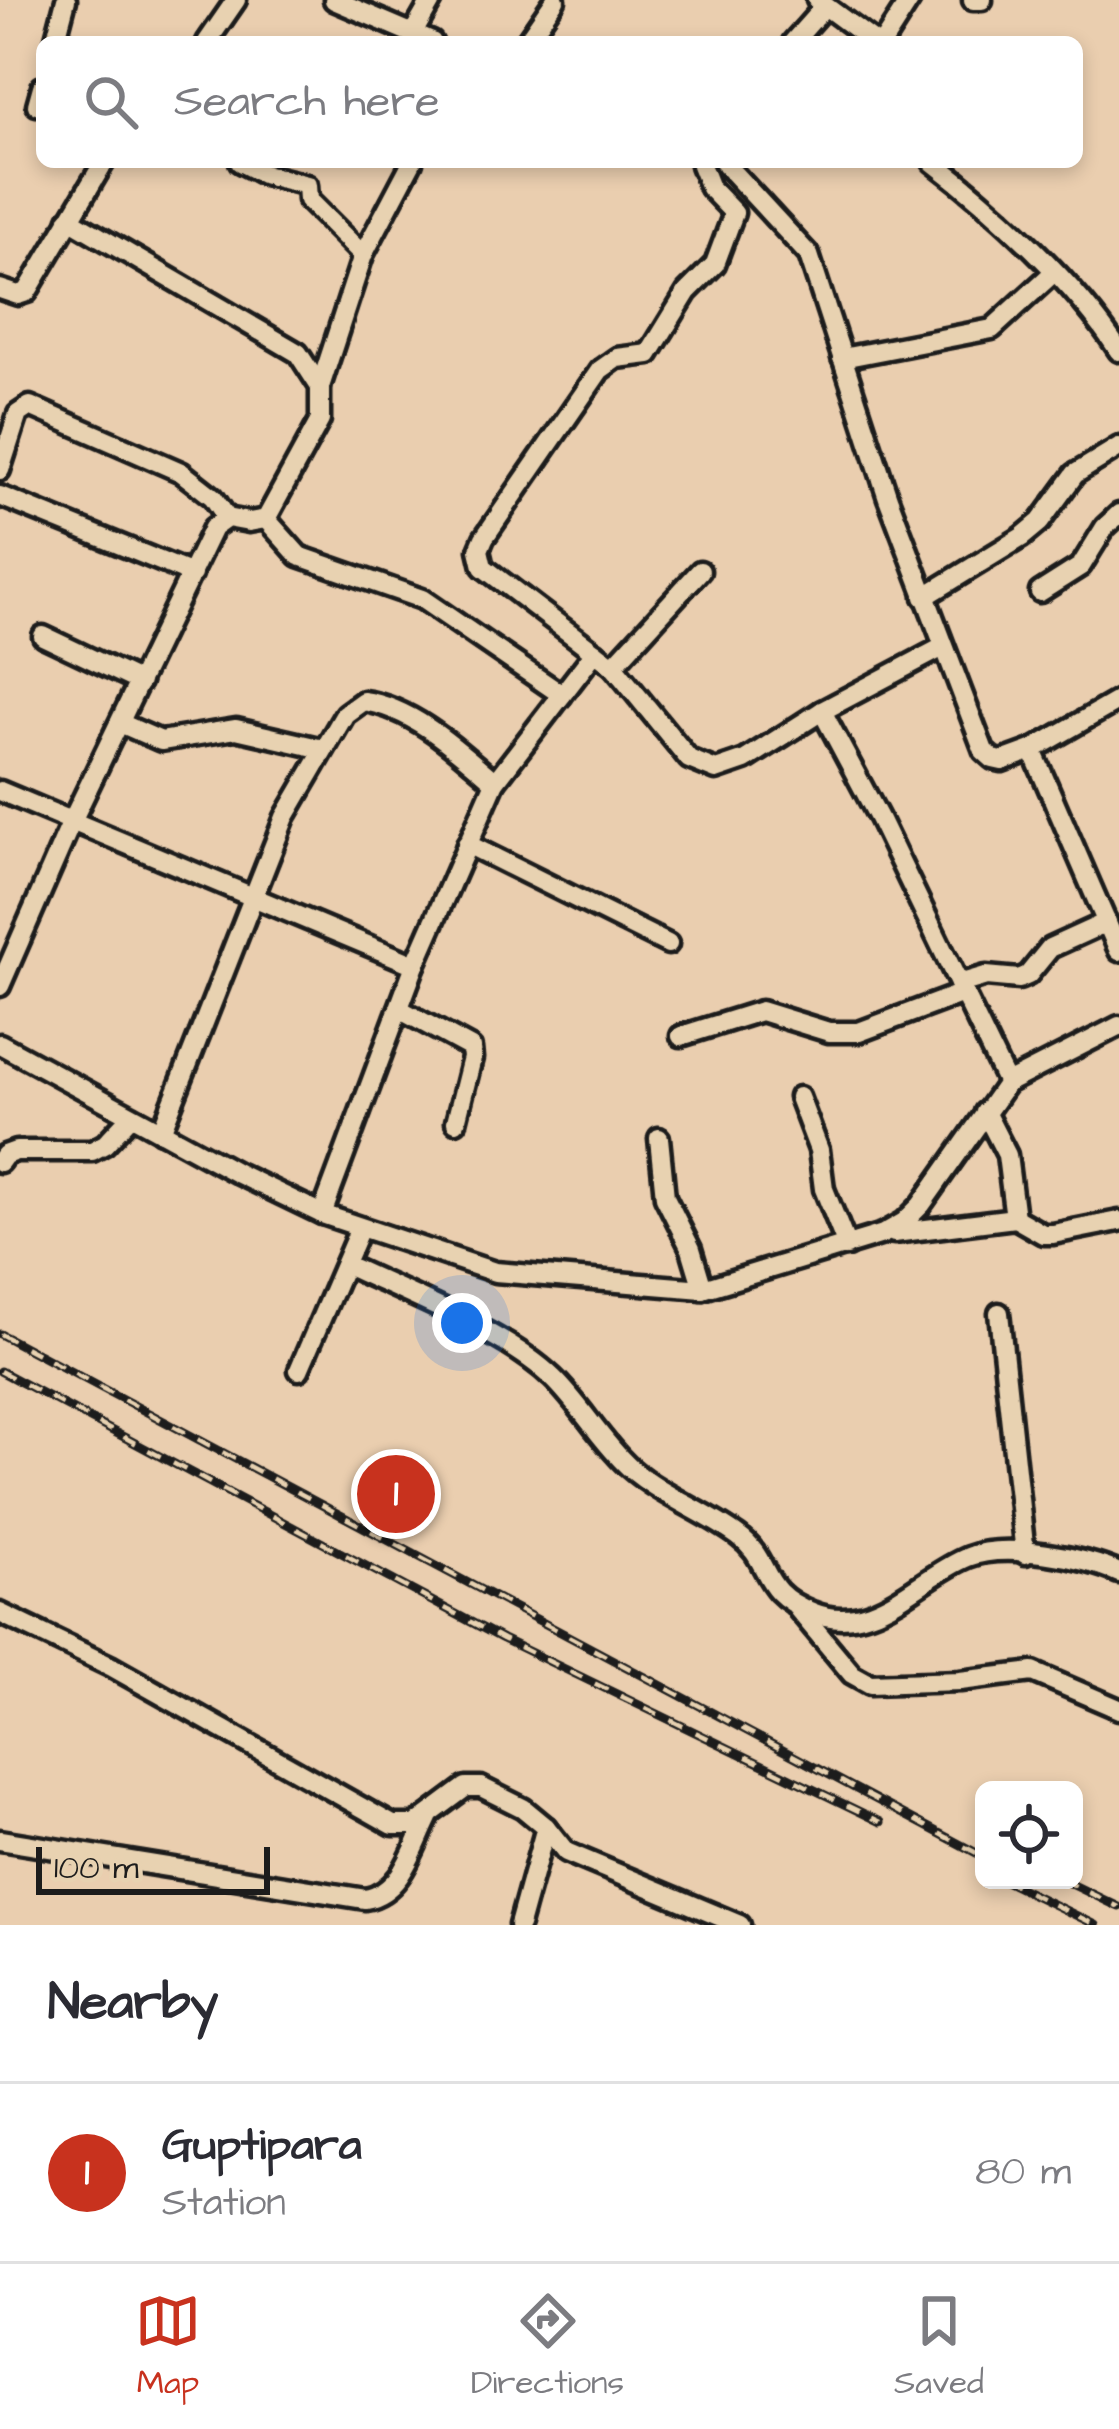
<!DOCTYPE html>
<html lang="en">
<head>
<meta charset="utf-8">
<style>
	:root { --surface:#fff; --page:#f2f2f3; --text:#2b2b33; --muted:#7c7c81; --line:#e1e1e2; --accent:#c8321e }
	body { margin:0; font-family:"Architects Daughter",sans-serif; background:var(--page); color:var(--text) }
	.controls { position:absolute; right:36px; bottom:36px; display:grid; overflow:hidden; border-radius:18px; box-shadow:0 6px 18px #0003 }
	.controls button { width:108px; height:108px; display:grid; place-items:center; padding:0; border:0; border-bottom:3px solid var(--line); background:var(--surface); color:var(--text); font:60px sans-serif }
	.scale { position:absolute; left:36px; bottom:30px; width:234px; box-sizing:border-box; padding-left:12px; border:6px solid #1c1c1c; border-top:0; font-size:33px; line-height:42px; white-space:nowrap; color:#1c1c1c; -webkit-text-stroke:9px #e8d2b1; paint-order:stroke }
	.you { position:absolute; left:462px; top:1323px; width:42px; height:42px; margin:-30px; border:9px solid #fff; border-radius:50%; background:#1a73e8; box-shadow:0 0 0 18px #1a73e833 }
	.badge { display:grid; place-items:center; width:78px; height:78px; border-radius:50%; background:var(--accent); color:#fff; font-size:39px; font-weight:700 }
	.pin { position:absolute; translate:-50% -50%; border:6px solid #fff; box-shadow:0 3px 12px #0006 }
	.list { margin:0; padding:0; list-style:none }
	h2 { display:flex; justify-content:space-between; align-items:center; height:156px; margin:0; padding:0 48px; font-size:51px }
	h2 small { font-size:39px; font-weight:400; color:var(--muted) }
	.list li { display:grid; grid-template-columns:78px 1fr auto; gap:36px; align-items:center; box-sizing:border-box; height:180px; padding:0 48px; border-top:3px solid var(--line) }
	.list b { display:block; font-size:45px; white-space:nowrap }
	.list p { margin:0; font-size:39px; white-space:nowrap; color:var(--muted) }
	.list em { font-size:39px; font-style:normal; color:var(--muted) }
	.icon { flex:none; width:66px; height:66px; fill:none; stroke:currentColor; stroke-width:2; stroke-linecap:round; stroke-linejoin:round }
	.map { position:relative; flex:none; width:1119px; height:1925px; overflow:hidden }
	.search { position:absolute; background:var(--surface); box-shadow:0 6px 18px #0003; left:36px; right:36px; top:36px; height:132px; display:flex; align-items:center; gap:30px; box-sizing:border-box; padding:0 42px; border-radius:18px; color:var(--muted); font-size:45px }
	.sheet { height:336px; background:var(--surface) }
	nav { display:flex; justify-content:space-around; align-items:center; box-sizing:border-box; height:168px; border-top:3px solid var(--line); background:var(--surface); font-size:33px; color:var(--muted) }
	nav a { display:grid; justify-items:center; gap:6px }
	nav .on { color:var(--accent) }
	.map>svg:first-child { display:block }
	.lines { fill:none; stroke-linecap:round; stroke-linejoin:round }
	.minor-casing { stroke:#1c1c1c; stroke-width:27 }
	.minor { stroke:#e8d2b1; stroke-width:18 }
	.rail-casing { stroke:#1c1c1c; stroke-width:9 }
	.rail { stroke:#e8d2b1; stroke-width:4.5; stroke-dasharray:14; stroke-linecap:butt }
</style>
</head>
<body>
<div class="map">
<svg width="1119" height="1925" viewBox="0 0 1119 1925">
	<rect width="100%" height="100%" fill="#eaceaf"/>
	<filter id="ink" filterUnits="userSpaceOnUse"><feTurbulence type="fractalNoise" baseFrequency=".00833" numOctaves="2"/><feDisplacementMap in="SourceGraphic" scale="24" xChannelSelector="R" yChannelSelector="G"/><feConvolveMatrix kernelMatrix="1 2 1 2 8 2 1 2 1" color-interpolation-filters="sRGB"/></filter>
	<g filter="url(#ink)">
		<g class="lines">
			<g class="minor-casing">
				<g id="minor">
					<polyline points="334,0 432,42"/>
					<polyline points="817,0 874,42"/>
					<polyline points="973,0 982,0"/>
					<polyline points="413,33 432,0"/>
					<polyline points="55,42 66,0"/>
					<polyline points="207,42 236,0"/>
					<polyline points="526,42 555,0"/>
					<polyline points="793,42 825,6"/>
					<polyline points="883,42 910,0"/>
					<polyline points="37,105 42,87"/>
					<polyline points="240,162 263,174 307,185 308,200 363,255"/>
					<path d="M933,162c64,49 142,121 186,189"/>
					<polyline points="725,164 809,255 888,498 984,751 993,759 1002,761 1032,750 1119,700"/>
					<polyline points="701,165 710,188 734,213 715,264 687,292 649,354 617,358 600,370 484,538 479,550 483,567 613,666 689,759 716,770 745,760 822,711 943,647"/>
					<polyline points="0,289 18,295 27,292 104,162"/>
					<polyline points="842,358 992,329 1053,273"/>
					<polyline points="320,387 363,255 412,162"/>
					<polyline points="0,470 18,414 30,406 181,472 213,497 227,518"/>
					<polyline points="0,496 192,574"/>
					<polyline points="266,519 299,556 422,599 562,695"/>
					<polyline points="1040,592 1081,566 1105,527 1119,514"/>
					<polyline points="924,597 1022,537 1040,522 1075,474 1119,447"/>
					<polyline points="43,636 140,682"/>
					<polyline points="613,666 700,571"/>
					<polyline points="822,711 879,818 1007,1083"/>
					<polyline points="120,723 161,741 236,729 323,749"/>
					<polyline points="1032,750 1119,951"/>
					<polyline points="0,791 415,965 322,1214"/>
					<polyline points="467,844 668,944"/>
					<polyline points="415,965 495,782 595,652"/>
					<polyline points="959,984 986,976 1019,979 1028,975 1050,948 1107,922"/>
					<polyline points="0,986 72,821 213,528 227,518 249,522 266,519 320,420 320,387 298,353 69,219"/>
					<polyline points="399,1009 471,1048 472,1058 456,1122"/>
					<polyline points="681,1036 761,1011 829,1032 859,1032 963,993"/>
					<polyline points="0,1044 239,1174 322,1214 495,1272 703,1289 883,1234 904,1222 921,1205 1007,1083 1119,1026"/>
					<polyline points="799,1097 819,1150 824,1189 847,1246"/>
					<polyline points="985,1112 1007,1155 1015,1218"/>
					<path d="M161,1132l124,-315 60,-103 18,-13c49,6 96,50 132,81"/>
					<polyline points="659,1138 665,1197 691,1249 703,1289"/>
					<polyline points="0,1162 5,1155 16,1151 92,1151 105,1144 131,1116"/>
					<polyline points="894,1233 1015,1218 1043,1234 1053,1234 1119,1221"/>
					<path d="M346,1265c59,28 161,68 207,113 28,27 48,64 77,90 32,28 74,43 108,68 35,25 19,55 74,76 61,25 105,-34 156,-55 35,-15 118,0 151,16"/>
					<polyline points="999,1313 1025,1554"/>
					<polyline points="299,1370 360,1228"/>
					<polyline points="798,1609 852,1674 870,1684 960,1681 1033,1672 1119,1709"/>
					<polyline points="0,1613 112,1667 393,1825 415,1825 466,1787 481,1787 523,1808 546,1827 566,1852 740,1925"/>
					<path d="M0,1840l365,59c37,-6 48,-51 63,-81"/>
					<polyline points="519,1925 546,1827"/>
				</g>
			</g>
			<use href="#minor" class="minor"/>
			<g class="rail-casing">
				<g id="rail">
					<polyline points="0,1334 984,1857"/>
					<polyline points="0,1371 503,1639 881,1822"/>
					<polyline points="1003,1880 1096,1925"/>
					<polyline points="1063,1880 1119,1907"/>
				</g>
			</g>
			<use href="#rail" class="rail"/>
		</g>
	</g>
</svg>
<div class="controls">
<button><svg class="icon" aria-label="locate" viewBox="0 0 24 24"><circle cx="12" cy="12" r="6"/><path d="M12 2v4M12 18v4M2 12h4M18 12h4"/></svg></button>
</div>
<div class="scale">100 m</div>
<div class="you"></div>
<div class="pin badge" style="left:396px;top:1494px">1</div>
<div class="search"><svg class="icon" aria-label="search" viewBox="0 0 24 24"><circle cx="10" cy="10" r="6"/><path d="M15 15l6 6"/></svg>Search here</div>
</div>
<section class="sheet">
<h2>Nearby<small></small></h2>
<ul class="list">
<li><span class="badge">1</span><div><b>Guptipara</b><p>Station</p></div><em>80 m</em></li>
</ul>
</section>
<nav>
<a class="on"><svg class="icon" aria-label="map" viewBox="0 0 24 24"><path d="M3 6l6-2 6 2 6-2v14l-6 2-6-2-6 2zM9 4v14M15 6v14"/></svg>Map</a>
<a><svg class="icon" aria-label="directions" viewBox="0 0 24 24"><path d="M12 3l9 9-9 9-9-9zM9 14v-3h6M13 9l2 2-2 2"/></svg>Directions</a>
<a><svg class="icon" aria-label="saved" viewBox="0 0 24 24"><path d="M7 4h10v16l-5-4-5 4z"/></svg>Saved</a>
</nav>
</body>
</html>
